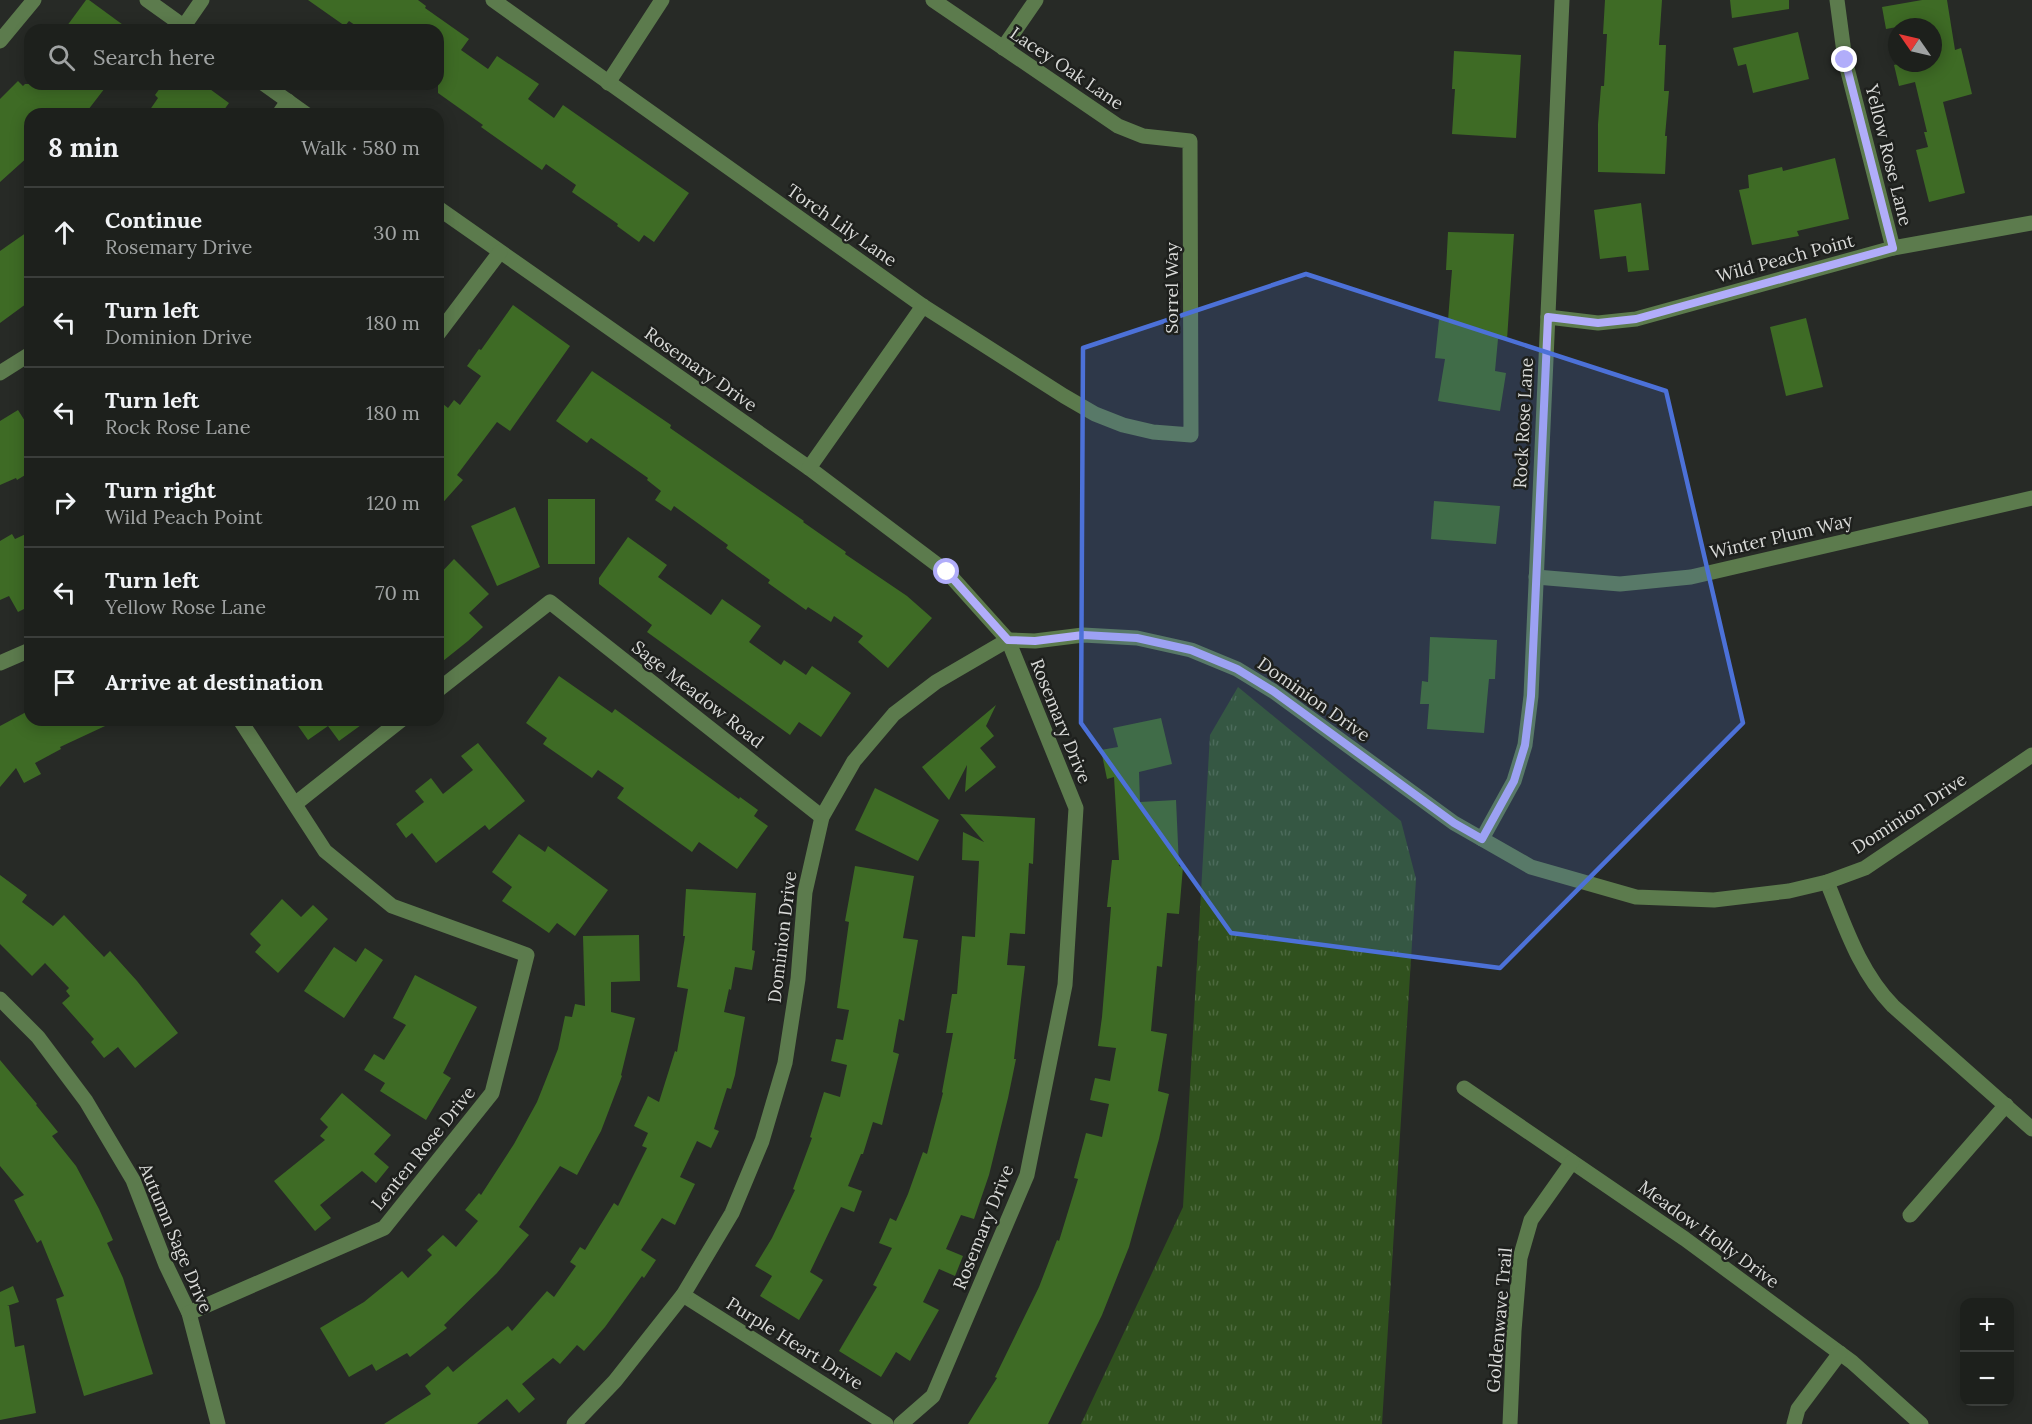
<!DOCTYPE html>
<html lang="en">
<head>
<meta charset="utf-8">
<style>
	:root { --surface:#1d201c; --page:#2a2d29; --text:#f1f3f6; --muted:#a0a3a3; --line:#3b3e3b }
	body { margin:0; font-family:Lora,serif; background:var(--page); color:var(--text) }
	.controls { position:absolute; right:18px; bottom:18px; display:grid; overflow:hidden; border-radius:12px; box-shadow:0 3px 15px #0003 }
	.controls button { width:54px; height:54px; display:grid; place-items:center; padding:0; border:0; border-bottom:2px solid var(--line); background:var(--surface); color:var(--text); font:30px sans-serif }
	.compass { position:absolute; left:1888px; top:18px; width:54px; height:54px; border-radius:50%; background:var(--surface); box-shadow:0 3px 15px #0003; rotate:304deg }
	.stop { position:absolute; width:18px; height:18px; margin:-14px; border:4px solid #b1adfa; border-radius:50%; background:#fff }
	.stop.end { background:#b1adfa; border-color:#fff; box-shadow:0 2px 6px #0008 }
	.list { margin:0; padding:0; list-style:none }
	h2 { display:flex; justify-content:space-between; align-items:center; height:78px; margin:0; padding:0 24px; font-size:26px }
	h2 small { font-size:20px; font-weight:400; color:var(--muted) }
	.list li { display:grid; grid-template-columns:39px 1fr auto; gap:18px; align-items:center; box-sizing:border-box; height:90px; padding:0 24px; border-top:2px solid var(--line) }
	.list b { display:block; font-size:22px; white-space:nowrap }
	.list p { margin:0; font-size:20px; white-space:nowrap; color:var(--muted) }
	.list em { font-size:20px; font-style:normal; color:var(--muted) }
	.icon { flex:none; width:33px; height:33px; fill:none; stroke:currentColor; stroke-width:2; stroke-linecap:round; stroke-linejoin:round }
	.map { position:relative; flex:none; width:2032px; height:1424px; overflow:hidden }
	.search { position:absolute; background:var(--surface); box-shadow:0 3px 15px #0003; left:24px; top:24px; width:420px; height:66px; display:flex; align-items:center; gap:15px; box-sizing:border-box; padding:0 21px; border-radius:18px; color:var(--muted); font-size:22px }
	.panel { position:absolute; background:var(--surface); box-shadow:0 3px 15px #0003; left:24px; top:108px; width:420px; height:618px; border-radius:18px }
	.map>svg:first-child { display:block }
	.grass { fill:url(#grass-tufts) }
	.building { fill:#3e6b25 }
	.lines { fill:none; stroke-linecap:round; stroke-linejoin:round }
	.minor { stroke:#5c7b4d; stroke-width:15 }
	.route { stroke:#b1adfa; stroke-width:8 }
	.marked { fill:#4c71d8; fill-opacity:0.2; stroke:#4c71d8; stroke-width:4.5; stroke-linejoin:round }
	.labels { text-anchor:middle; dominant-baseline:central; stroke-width:5; stroke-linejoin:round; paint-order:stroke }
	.street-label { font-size:18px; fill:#d9dad8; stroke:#1e201d }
</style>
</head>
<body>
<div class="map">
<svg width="2032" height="1424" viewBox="0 0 2032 1424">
	<defs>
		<pattern id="grass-tufts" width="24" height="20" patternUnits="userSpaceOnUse" patternTransform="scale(1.5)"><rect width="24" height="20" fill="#30511e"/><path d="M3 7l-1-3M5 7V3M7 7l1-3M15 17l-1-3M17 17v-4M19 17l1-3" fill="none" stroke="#4d693e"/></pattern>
	</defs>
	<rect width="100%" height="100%" fill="#272a26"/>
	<polygon class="grass" points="1238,687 1401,821 1416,879 1382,1424 1081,1424 1183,1207 1210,735"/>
	<g class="building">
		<polygon points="86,0 89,0 130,30 64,30"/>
		<polygon points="308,0 418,0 426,6 425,8 469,39 461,50 488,69 497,56 539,84 528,99 554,118 563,105 689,193 654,242 644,235 639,242 617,226 618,224 572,192 576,185 546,164 542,170 481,127 483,125 438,93 438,30 362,30 349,21 345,26"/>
		<polygon points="1605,0 1662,0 1659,45 1666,45 1664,91 1669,91 1665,136 1667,136 1665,174 1598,172 1598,124 1601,86 1604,86 1607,34 1603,34"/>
		<polygon points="1730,0 1789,0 1789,9 1732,18"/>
		<polygon points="1922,0 1947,0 1955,50 1961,48 1972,94 1943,102 1965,193 1929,202 1916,150 1928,147 1924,132 1927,132 1915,82 1899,86 1894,65 1902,63 1933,63 1933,27 1897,27 1886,29 1882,7"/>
		<polygon points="1798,32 1809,79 1753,93 1746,64 1738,66 1733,48"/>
		<polygon points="1454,51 1521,55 1516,138 1452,134 1455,89 1452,89"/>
		<polygon points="18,81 23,86 25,84 108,84 85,114 30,114 30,155 0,182 0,99"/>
		<polygon points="163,84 203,84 229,103 221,114 147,114 158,98 155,95"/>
		<polygon points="1835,158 1849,219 1797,231 1799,236 1752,245 1739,190 1749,188 1748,175 1782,167 1783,171"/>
		<polygon points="1641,203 1649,270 1628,272 1626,256 1600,259 1594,210"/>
		<polygon points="30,230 30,301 0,323 0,251"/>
		<polygon points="1448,232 1514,234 1507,340 1498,339 1495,371 1506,373 1500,411 1438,401 1445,359 1435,358 1439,320 1448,320 1452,270 1446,270"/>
		<polygon points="513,305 570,346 510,431 497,422 457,475 463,480 438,508 438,400 448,408 454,400 460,405 481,376 467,366 479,349 481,350"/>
		<polygon points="1806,318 1823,387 1786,396 1770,327"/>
		<polygon points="592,371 671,425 670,428 804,521 803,522 846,552 845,554 907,596 932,618 888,668 858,642 863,636 834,616 831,622 808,607 806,610 768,583 770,580 726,548 728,545 674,506 671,511 655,500 661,491 647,480 648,478 591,438 587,443 556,421"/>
		<polygon points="18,410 30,429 30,472 17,480 16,478 0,485 0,421"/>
		<rect x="548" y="499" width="47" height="65"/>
		<polygon points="1434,501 1500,506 1496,544 1431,539"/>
		<polygon points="515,507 540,567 497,586 471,526"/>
		<polygon points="30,532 30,606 18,612 9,596 0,600 0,541 12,534 15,539"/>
		<polygon points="628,537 667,565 658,577 711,615 722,599 761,626 749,642 781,665 784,660 806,675 812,666 851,693 821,737 799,722 790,735 647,632 652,625 599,584 599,578"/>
		<polygon points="454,559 489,594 469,613 483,627 468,641 438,665 438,576"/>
		<polygon points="1430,637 1497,640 1495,679 1489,679 1484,733 1427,729 1429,704 1420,704 1422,681 1428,682"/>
		<polygon points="559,676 612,713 615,709 739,799 740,797 758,810 754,816 768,826 737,869 699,842 692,852 617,798 624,788 598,770 592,778 543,744 547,738 526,723"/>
		<polygon points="996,705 986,726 994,736 980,748 996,767 965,792 967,765 949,800 922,767"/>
		<polygon points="30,710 30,720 118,720 60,747 61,749 35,763 41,774 24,783 16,768 0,787 0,726"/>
		<polygon points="1161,718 1172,764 1139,772 1140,802 1176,800 1179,866 1183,867 1179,914 1167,913 1162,967 1157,966 1151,1031 1167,1034 1158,1091 1169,1094 1159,1139 1129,1247 1102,1315 1048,1424 968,1424 997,1378 995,1377 1039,1287 1057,1240 1059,1241 1078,1179 1074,1178 1086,1133 1102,1137 1109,1104 1090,1100 1095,1078 1110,1081 1116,1048 1098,1046 1102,1017 1111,907 1107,907 1112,860 1119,860 1114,777 1107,779 1101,750 1118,747 1113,728"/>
		<polygon points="294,720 368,720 339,741 328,726 308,740"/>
		<polygon points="478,743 525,801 489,830 485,825 436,863 412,833 406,838 396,824 424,802 415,791 431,778 443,794 473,770 461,756"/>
		<polygon points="875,788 939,820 918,861 855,830"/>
		<polygon points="960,814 1035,818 1033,864 1029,863 1025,934 1010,933 1007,965 1025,966 1014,1059 1016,1059 1008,1098 989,1175 974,1219 961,1215 946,1249 963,1256 955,1276 939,1269 923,1302 939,1310 910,1361 896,1352 881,1377 839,1351 877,1287 873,1285 892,1248 879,1243 890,1218 896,1221 908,1194 923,1152 927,1154 943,1093 942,1092 953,1033 946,1033 952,994 957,994 962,936 975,937 979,861 962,860 963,832 984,842"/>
		<polygon points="519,834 545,852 548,846 608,890 575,936 557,923 549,933 502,901 512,887 492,872"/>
		<polygon points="855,866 914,876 903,938 918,940 904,1021 899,1019 893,1052 899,1054 882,1125 873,1122 863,1154 861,1154 848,1186 862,1191 854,1212 841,1207 810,1272 823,1280 799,1320 760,1296 772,1276 755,1266 772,1238 795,1190 793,1189 812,1138 810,1137 824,1092 840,1097 847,1065 831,1061 836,1039 843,1040 849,1010 837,1008 849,922 845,921"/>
		<polygon points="0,875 27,895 22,902 53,926 64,915 104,957 110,951 137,981 178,1033 135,1068 118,1047 104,1058 91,1042 94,1039 62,1003 70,996 66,991 69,988 45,963 32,976 0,944"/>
		<polygon points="686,889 756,893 752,950 755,951 752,970 735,967 731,990 729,989 724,1012 745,1017 735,1075 731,1089 727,1088 714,1129 719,1131 711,1148 697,1141 680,1177 695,1184 675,1225 662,1218 641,1250 656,1260 644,1278 642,1276 605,1327 584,1351 577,1345 560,1364 553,1358 522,1384 535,1399 519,1413 507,1399 477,1424 384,1424 431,1394 425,1386 448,1366 453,1372 508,1326 512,1331 547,1291 554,1297 576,1266 570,1262 580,1247 585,1250 614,1203 618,1206 647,1148 642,1146 648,1133 634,1126 648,1096 659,1102 675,1051 677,1052 688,989 677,987 685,936 683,936"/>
		<polygon points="282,899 301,917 313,905 328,919 278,973 255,952 261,945 250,934"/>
		<polygon points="639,935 640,981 611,982 611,1012 635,1018 621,1075 622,1076 601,1131 577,1175 560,1166 519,1227 529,1235 497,1273 444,1325 447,1328 410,1357 407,1353 376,1371 372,1364 349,1377 320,1328 364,1302 402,1271 408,1278 432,1255 427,1250 443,1235 456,1247 478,1221 465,1210 479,1193 481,1195 514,1144 537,1102 558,1049 565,1016 572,1017 575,1004 585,1006 583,936"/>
		<polygon points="334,947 356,962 365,948 383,960 344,1018 304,991"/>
		<polygon points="415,975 477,1007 443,1073 451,1078 426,1120 380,1091 385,1083 364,1070 374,1054 384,1060 406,1025 393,1018"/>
		<polygon points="0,1060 37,1104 36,1105 58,1132 52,1136 76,1166 99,1209 113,1240 107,1243 123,1278 153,1374 84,1396 56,1299 64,1296 41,1240 37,1243 14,1200 24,1195 0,1166"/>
		<polygon points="342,1093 391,1135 374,1154 389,1167 376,1183 362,1171 320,1205 331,1218 315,1231 274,1181 325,1140 320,1136 328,1127 320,1119"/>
		<polygon points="13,1286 19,1302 7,1306 9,1306 15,1347 24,1345 36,1413 0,1420 0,1292"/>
	</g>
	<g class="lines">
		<g class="minor">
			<polyline points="147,0 189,30"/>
			<polyline points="493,0 923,306 1064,396 1095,414 1123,425 1153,432 1191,435 1190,141 1143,136 1118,126 933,0"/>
			<polyline points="1837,0 1845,60 1893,248"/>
			<polyline points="184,26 202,0"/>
			<polyline points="0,41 34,0"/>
			<polyline points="1003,48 1036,0"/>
			<polyline points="608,83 662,0"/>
			<polyline points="264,84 306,114"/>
			<polyline points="279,114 288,101"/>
			<polyline points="438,208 809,468 947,572 1008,640 1076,808 1065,985 1027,1175 933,1396 901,1424"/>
			<polyline points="1548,317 1598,323 1636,319 1893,248 2032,223"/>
			<polyline points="438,334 500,252"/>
			<polyline points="0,373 30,354"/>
			<polyline points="809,468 923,306"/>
			<polyline points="1536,577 1620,584 1691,577 2032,498"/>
			<polyline points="0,663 30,650"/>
			<polyline points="438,690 550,602 822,817"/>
			<polyline points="295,804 401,720"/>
			<polyline points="1482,839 1514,781 1525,745 1531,696 1562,0"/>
			<path d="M1827,882c18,44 32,89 66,124l139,123"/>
			<polyline points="0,999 38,1037 86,1101 133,1180 166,1265 189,1313 218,1424"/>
			<polyline points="1464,1088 1685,1239 1852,1362 1921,1424"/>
			<polyline points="1910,1215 2006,1105"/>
			<polyline points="683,1295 886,1424"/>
			<polyline points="189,1313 384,1228 492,1093 527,955 392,906 325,851 240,720"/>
			<polyline points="574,1424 615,1381 683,1295 732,1213 762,1141 785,1063 798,979 805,892 822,817 854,761 894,714 936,682 1008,640 1035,641 1083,635 1137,638 1191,650 1237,669 1273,691 1454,823 1531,867 1636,897 1714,900 1789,891 1827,882 1865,868 2032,755"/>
			<polyline points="1510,1424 1514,1331 1520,1258 1531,1220 1572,1162"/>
			<polyline points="1794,1424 1798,1409 1840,1353"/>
		</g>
	</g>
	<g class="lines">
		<polyline class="route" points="947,572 1008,640 1035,641 1083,635 1137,638 1191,650 1237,669 1273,691 1454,823 1482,839 1514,781 1525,745 1531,696 1548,317 1598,323 1636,319 1893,248 1845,60"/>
	</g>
	<path class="marked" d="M1306,274l360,117 77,332 -243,245 -269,-35 -150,-210 2,-375z"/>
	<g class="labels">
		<g class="street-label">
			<text transform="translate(1067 68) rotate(34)">Lacey Oak Lane</text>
			<text transform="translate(1889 155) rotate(76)">Yellow Rose Lane</text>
			<text transform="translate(842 225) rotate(35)">Torch Lily Lane</text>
			<text transform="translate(1785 258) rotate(-15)">Wild Peach Point</text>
			<text transform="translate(1171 288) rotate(-90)">Sorrel Way</text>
			<text transform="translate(701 369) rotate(35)">Rosemary Drive</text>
			<text transform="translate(1523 423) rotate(-87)">Rock Rose Lane</text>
			<text transform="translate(1781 536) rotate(-13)">Winter Plum Way</text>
			<text transform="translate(698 694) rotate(38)">Sage Meadow Road</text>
			<text transform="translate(1314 699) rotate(35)">Dominion Drive</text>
			<text transform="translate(1061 721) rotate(68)">Rosemary Drive</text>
			<text transform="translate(1909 813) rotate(-33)">Dominion Drive</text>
			<text transform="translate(782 937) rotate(-83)">Dominion Drive</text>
			<text transform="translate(423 1148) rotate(-51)">Lenten Rose Drive</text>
			<text transform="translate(983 1227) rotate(-68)">Rosemary Drive</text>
			<text transform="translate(1709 1234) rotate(36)">Meadow Holly Drive</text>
			<text transform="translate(176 1238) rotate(67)">Autumn Sage Drive</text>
			<text transform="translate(1499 1320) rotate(-85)">Goldenwave Trail</text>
			<text transform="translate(795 1343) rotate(32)">Purple Heart Drive</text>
		</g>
	</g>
</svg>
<div class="controls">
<button>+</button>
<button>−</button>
</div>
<svg class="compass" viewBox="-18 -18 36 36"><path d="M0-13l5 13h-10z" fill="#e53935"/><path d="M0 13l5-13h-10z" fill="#a0a3a3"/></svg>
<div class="stop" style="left:947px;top:572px"></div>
<div class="stop end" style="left:1845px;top:60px"></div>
<div class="search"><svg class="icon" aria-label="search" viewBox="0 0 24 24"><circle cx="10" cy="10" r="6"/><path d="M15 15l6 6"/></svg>Search here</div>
<section class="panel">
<h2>8 min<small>Walk · 580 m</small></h2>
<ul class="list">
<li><svg class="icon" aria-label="ahead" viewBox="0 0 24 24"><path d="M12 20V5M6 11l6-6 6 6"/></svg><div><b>Continue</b><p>Rosemary Drive</p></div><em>30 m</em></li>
<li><svg class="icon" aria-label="left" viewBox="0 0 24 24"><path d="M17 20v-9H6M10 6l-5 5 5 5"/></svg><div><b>Turn left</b><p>Dominion Drive</p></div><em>180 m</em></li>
<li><svg class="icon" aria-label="left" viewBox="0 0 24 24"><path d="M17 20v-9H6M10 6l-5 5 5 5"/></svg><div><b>Turn left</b><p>Rock Rose Lane</p></div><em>180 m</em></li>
<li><svg class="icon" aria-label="right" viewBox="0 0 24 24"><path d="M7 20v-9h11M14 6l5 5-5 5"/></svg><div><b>Turn right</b><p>Wild Peach Point</p></div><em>120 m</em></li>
<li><svg class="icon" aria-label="left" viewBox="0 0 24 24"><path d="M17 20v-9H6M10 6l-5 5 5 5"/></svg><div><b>Turn left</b><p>Yellow Rose Lane</p></div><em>70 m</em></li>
<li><svg class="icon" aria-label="arrive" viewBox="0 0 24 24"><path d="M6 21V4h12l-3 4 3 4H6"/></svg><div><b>Arrive at destination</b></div></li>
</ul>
</section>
</div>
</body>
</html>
